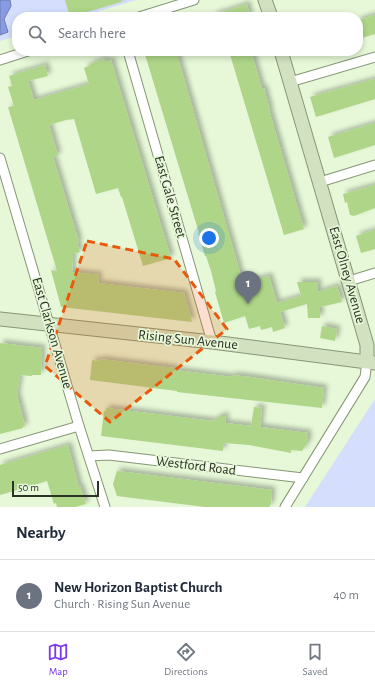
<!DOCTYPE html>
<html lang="en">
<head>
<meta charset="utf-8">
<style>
	:root { --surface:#fff; --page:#f2f2f3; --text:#1f2937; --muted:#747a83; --line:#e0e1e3; --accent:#7c3aed }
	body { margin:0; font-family:"Alegreya Sans",sans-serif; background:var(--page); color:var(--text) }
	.scale { position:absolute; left:12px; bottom:10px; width:87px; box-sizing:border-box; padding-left:4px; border:2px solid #2c3226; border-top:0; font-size:11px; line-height:14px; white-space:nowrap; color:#2c3226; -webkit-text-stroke:3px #e6f8d7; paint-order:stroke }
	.you { position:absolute; left:209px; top:238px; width:14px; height:14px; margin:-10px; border:3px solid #fff; border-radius:50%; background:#1a73e8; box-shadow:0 0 0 6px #1a73e833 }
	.badge { display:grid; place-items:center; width:26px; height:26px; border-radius:50%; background:var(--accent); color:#fff; font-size:13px; font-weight:700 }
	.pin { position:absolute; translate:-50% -33px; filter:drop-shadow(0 1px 2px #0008) }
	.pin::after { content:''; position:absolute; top:21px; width:14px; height:12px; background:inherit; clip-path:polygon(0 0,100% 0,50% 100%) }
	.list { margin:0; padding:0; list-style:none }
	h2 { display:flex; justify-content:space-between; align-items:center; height:52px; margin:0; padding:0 16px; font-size:17px }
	h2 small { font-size:13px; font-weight:400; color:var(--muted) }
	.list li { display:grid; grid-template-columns:26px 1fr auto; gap:12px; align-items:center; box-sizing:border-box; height:72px; padding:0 16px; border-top:1px solid var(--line) }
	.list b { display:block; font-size:15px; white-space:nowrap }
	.list p { margin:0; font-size:13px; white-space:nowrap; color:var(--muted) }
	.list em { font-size:13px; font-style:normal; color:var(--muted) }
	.icon { flex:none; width:22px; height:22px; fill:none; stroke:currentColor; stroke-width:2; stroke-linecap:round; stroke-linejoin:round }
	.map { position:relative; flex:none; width:375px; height:507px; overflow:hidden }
	.search { position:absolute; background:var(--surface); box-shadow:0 2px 6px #0003; left:12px; right:12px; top:12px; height:44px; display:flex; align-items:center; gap:10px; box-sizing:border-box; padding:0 14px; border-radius:16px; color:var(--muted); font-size:15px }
	.sheet { height:124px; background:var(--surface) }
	nav { display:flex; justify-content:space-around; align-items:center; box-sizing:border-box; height:56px; border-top:1px solid var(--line); background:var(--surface); font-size:11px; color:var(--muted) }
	nav a { display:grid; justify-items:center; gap:2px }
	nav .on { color:var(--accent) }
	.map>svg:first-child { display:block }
	.green { fill:#d5defd }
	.water { fill:#879ae4; stroke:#6c7bab }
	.building { fill:#aed588; filter:url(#shadow) }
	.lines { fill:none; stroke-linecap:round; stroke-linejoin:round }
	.street-casing { stroke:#869677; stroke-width:11 }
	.secondary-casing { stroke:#869677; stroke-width:15 }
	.street { stroke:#fff; stroke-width:9 }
	.secondary { stroke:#d2e1c0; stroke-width:13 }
	.marked { fill:#e8590c; fill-opacity:0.2; stroke:#e8590c; stroke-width:3; stroke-dasharray:8 5; stroke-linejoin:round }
	.labels { text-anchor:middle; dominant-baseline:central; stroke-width:3.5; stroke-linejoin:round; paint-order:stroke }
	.street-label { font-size:14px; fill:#2c3226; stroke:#e6f8d7 }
</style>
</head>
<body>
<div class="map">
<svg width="375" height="507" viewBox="0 0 375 507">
	<defs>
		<filter id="shadow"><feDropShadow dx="3.5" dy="-3.5" stdDeviation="2" flood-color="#0004"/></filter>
	</defs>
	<rect width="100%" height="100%" fill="#e6f8d7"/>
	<g class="green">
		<polygon points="0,0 136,0 79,17 17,17 17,36 0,41"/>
		<polygon points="375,399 375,507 305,507"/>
	</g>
	<polygon class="water" points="0,0 10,0 11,6 4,19 8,32 0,35"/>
	<g class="building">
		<polygon points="65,0 121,0 121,2 70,17"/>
		<polygon points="247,4 250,17 213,17 213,15"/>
		<polygon points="375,15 375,34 358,39 358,20"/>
		<polygon points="144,51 176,51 243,283 269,276 277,303 301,296 297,282 318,282 318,292 337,286 342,302 320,307 320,318 308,318 307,304 280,312 285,328 273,332 272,327 261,330 260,326 249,329 245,316 224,323 215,292 216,291 211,271 206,256 205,256 198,233 199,233"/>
		<polygon points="229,51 251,51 262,89 264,88 266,96 270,110 269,110 304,229 284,235"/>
		<polygon points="105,59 106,62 111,60 171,258 143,266 122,197 121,197 118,188 96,194 74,119 66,120 49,125 58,156 53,157 79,242 77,243 80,252 73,254 72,272 99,275 98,283 184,293 192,322 61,307 51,270 57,271 8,107 14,106 8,87 12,86 9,76 45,65 48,76 28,81 34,100 89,84 84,68 91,65 90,64"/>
		<polygon points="375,79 375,99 316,117 310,97"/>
		<polygon points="375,123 375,145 334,158 328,137"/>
		<polygon points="375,185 375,208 354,216 350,215 347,202 345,203 343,194"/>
		<polygon points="375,230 375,249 361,253 356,236"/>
		<polygon points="322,326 337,329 335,341 320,338"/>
		<polygon points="0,343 42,348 41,375 32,375 32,376 20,375 17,395 25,426 23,426 23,428 0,434"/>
		<polygon points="99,359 174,368 174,370 232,377 232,375 250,377 324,388 322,408 177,392 177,391 90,380 92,360 99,361"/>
		<polygon points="254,407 262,408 260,427 308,433 308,442 302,451 291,450 291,453 249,445 224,443 223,451 101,436 104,411 106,411 106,408 213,421 220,416 226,416 225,423 251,426"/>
		<polygon points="68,445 79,487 80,486 86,504 75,507 57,507 56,503 54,504 47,481 0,495 0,465"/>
		<polygon points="117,471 272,490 271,504 269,507 205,507 117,496 113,484"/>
	</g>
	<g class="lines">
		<g class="street-casing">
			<g id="street">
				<polyline points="139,17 194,0"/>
				<polyline points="128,51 212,342"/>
				<polyline points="0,60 28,51"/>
				<polyline points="290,82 375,57"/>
				<polyline points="0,158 79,426 105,507"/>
				<polyline points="320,182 375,165"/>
				<polyline points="349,281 375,273"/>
				<polyline points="0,449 79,426"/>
				<polyline points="89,456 109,455 303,478"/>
				<polyline points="285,507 365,377 367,361"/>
			</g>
		</g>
		<g class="secondary-casing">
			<g id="secondary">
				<polyline points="265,0 271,17"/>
				<polyline points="281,51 367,345 367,361"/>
				<polyline points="0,319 212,342 375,363"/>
			</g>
		</g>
		<use href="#street" class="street"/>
		<use href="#secondary" class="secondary"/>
	</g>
	<path class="marked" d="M87,241l87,18 53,70 -117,93 -65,-56z"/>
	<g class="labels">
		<g class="street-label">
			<text transform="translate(170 197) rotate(74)">East Gale Street</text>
			<text transform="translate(347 275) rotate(74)">East Olney Avenue</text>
			<text transform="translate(52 333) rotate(74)">East Clarkson Avenue</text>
			<text transform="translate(188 340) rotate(6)">Rising Sun Avenue</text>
			<text transform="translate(196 466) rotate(7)">Westford Road</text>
		</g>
	</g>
</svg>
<div class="scale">50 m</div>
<div class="you"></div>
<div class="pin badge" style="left:248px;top:304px;background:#6b7280">1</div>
<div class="search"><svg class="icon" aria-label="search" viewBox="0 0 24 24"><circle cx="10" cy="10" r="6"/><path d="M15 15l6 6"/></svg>Search here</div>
</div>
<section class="sheet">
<h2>Nearby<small></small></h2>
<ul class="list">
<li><span class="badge" style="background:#6b7280">1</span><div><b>New Horizon Baptist Church</b><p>Church · Rising Sun Avenue</p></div><em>40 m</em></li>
</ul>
</section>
<nav>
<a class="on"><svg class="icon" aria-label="map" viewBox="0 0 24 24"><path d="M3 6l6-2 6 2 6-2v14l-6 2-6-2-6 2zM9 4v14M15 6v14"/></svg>Map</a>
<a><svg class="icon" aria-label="directions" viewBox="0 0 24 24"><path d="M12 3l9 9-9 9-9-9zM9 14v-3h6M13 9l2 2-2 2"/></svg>Directions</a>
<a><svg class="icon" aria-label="saved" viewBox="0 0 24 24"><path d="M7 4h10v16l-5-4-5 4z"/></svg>Saved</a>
</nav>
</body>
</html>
